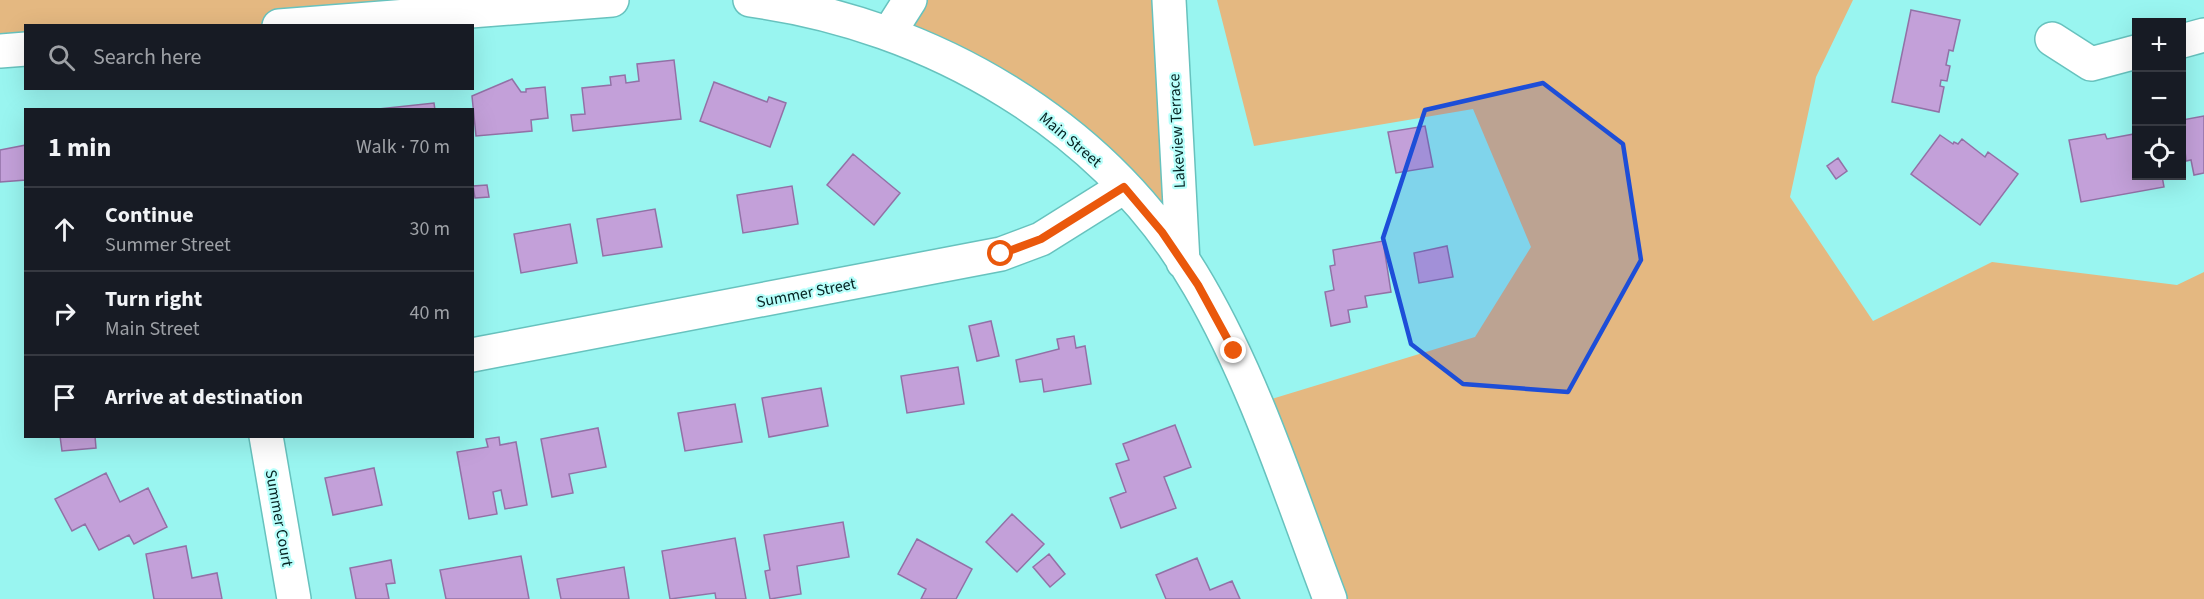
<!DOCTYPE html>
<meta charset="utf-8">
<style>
body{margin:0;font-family:"Source Sans 3",sans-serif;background:#242831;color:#f1f3f6}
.controls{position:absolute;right:18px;top:18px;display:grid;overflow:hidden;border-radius:0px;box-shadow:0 6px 24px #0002}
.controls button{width:54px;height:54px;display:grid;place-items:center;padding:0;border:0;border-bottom:2px solid #363941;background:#171b24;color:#f1f3f6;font:30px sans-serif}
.stop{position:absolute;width:18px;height:18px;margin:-14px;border:4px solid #ea580c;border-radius:50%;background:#fff}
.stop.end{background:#ea580c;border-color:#fff;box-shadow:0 2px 6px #0008}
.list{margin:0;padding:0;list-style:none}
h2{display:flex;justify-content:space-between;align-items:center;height:78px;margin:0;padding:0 24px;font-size:26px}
h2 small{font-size:20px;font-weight:400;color:#9ea1a6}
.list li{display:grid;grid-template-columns:39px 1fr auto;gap:18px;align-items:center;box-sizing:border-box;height:84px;padding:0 24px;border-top:2px solid #363941}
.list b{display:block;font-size:22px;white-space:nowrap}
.list p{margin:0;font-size:20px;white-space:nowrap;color:#9ea1a6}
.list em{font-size:20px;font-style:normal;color:#9ea1a6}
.icon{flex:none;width:33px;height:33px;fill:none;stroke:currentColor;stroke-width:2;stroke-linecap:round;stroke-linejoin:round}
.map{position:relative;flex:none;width:2204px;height:599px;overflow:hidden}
.search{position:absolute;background:#171b24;box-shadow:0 6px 24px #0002;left:24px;top:24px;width:450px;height:66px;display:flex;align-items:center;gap:15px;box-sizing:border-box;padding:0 21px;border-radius:0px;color:#9ea1a6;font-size:22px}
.panel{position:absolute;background:#171b24;box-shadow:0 6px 24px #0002;left:24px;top:108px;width:450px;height:330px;border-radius:0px}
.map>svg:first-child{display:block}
.green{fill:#e4b881}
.building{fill:#c3a0d9;stroke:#9271a6;stroke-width:1.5}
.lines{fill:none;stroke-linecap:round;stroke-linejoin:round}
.minor-casing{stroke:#67c2be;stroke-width:36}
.minor{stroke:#fff;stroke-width:33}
.route{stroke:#ea580c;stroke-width:8}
.marked{fill:#1d4ed8;fill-opacity:0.2;stroke:#1d4ed8;stroke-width:4.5;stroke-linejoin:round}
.labels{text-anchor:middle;stroke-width:4.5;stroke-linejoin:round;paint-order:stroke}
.street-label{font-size:16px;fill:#052322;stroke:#b8fffb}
</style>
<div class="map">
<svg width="2204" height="599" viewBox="0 0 2204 599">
<rect width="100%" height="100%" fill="#99f5f0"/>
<path class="green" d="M 0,0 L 617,0 L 313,25 L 26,26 L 25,50 L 0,52 Z
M 910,0 L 1169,0 L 1183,262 L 1124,187 L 889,33 Z
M 1217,0 L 1853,0 L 1816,77 L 1790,197 L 1873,321 L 1992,262 L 2177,285 L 2204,272 L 2204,599 L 1330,599 L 1255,404 L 1475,337 L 1531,247 L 1473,109 L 1254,146 Z"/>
<path class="building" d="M 1911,10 L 1960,20 L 1953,51 L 1949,50 L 1946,65 L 1950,66 L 1947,81 L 1941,80 L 1940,86 L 1944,87 L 1939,112 L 1892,102 Z
M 674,60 L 681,119 L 573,131 L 571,115 L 585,114 L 582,88 L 611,85 L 610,77 L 625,75 L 626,83 L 639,81 L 637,64 Z
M 512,79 L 521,92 L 526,92 L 526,89 L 545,87 L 548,118 L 531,120 L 532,131 L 476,136 L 472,96 Z
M 714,82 L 767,102 L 769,97 L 786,103 L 770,147 L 700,121 Z
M 434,103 L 435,110 L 369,110 Z
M 2204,116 L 2204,173 L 2194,175 L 2191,160 L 2186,161 L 2182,120 Z
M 1425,126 L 1433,167 L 1396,173 L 1388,132 Z
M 2105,134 L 2107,139 L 2134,134 L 2136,176 L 2162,176 L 2164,187 L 2081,202 L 2069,140 Z
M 1940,135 L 1953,144 L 1954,142 L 1958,144 L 1962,139 L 1985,157 L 1988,152 L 2018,174 L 1980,225 L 1911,174 Z
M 26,145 L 26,180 L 0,182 L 0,150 Z
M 853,154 L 900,193 L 874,225 L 827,185 Z
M 1838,158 L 1847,171 L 1836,179 L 1827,166 Z
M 487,185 L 489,197 L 475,198 L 473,186 Z
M 792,186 L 798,224 L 743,233 L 737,195 Z
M 655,209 L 662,247 L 603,256 L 597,219 Z
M 570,224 L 577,263 L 521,273 L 514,234 Z
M 1383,241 L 1391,292 L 1365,296 L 1367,307 L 1348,310 L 1350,322 L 1331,326 L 1325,292 L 1334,290 L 1330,266 L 1335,265 L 1333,250 Z
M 1447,246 L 1453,277 L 1419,283 L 1414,253 Z
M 991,321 L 999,356 L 977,361 L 969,326 Z
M 1074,336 L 1076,348 L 1085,346 L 1091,384 L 1044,392 L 1042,379 L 1020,382 L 1016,360 L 1059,349 L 1057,339 Z
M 958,367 L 964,404 L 907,413 L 901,376 Z
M 821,388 L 828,426 L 769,437 L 762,398 Z
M 735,404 L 742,442 L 685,451 L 678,413 Z
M 1175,425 L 1191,467 L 1164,477 L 1176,508 L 1121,528 L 1110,498 L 1126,492 L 1116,464 L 1129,460 L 1123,444 Z
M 598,428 L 606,467 L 569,474 L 573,493 L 552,497 L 541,439 Z
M 60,436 L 95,436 L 96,448 L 62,451 Z
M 499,437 L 500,445 L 516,442 L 527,505 L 505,509 L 501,490 L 493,492 L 497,514 L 469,519 L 457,452 L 488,447 L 486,439 Z
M 374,468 L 382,505 L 333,515 L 325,478 Z
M 106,473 L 120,502 L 148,488 L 167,527 L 134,544 L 129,535 L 99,550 L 85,524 L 72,531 L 55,499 Z
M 1012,514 L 1044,544 L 1017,572 L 986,542 Z
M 843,522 L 849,557 L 797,566 L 801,594 L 770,599 L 765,571 L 770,570 L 764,535 Z
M 735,538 L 746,599 L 716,599 L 715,593 L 670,599 L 662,551 Z
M 917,539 L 972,569 L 956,599 L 921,599 L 926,589 L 898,574 Z
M 186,546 L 192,578 L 217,573 L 222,599 L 154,599 L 146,554 Z
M 1049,554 L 1065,574 L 1050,587 L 1033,567 Z
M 521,556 L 529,599 L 446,599 L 440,570 Z
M 1197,558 L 1210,590 L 1232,581 L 1240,599 L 1166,599 L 1156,575 Z
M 391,560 L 395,583 L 386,584 L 389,599 L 356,599 L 350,568 Z
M 624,567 L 629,599 L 561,599 L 557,579 Z"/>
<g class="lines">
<g class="minor-casing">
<path id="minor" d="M 750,0 C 931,24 1106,125 1199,286 C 1256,384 1290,494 1330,599
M 1169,0 L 1183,262
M 279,26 L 612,0
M 889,33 L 910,0
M 2052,39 L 2091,64 L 2136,52
M 2182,41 L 2204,35
M 0,51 L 26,49
M 472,355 L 1001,254 L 1041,239 L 1124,187
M 266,436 L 294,599"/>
</g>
<use href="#minor" class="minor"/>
</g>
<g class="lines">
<path class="route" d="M 1001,254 L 1041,239 L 1124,187 L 1162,232 L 1198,285 L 1234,351"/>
</g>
<path class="marked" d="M 1543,83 L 1623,144 L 1641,260 L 1568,392 L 1463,384 L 1411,344 L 1383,238 L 1425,110 Z"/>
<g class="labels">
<g class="street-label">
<text transform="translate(1176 131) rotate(-93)" y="6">Lakeview Terrace</text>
<text transform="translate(1071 139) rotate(40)" y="6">Main Street</text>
<text transform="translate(806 292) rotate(-11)" y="6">Summer Street</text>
<text transform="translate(280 518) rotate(80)" y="6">Summer Court</text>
</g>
</g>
</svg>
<div class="controls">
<button>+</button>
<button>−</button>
<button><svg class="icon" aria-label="locate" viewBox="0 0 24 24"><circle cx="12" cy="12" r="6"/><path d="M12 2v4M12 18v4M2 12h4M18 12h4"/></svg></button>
</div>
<div class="stop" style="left:1001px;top:254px"></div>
<div class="stop end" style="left:1234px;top:351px"></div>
<div class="search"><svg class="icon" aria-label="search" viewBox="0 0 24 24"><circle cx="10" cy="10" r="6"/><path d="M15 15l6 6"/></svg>Search here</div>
<section class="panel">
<h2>1 min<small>Walk · 70 m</small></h2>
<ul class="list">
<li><svg class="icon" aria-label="ahead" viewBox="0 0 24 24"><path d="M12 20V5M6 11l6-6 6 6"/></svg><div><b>Continue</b><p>Summer Street</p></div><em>30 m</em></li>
<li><svg class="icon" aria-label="right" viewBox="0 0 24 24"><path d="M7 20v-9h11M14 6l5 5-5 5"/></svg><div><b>Turn right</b><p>Main Street</p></div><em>40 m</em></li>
<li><svg class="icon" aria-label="arrive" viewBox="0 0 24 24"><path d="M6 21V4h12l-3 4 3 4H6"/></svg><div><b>Arrive at destination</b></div></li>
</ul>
</section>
</div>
